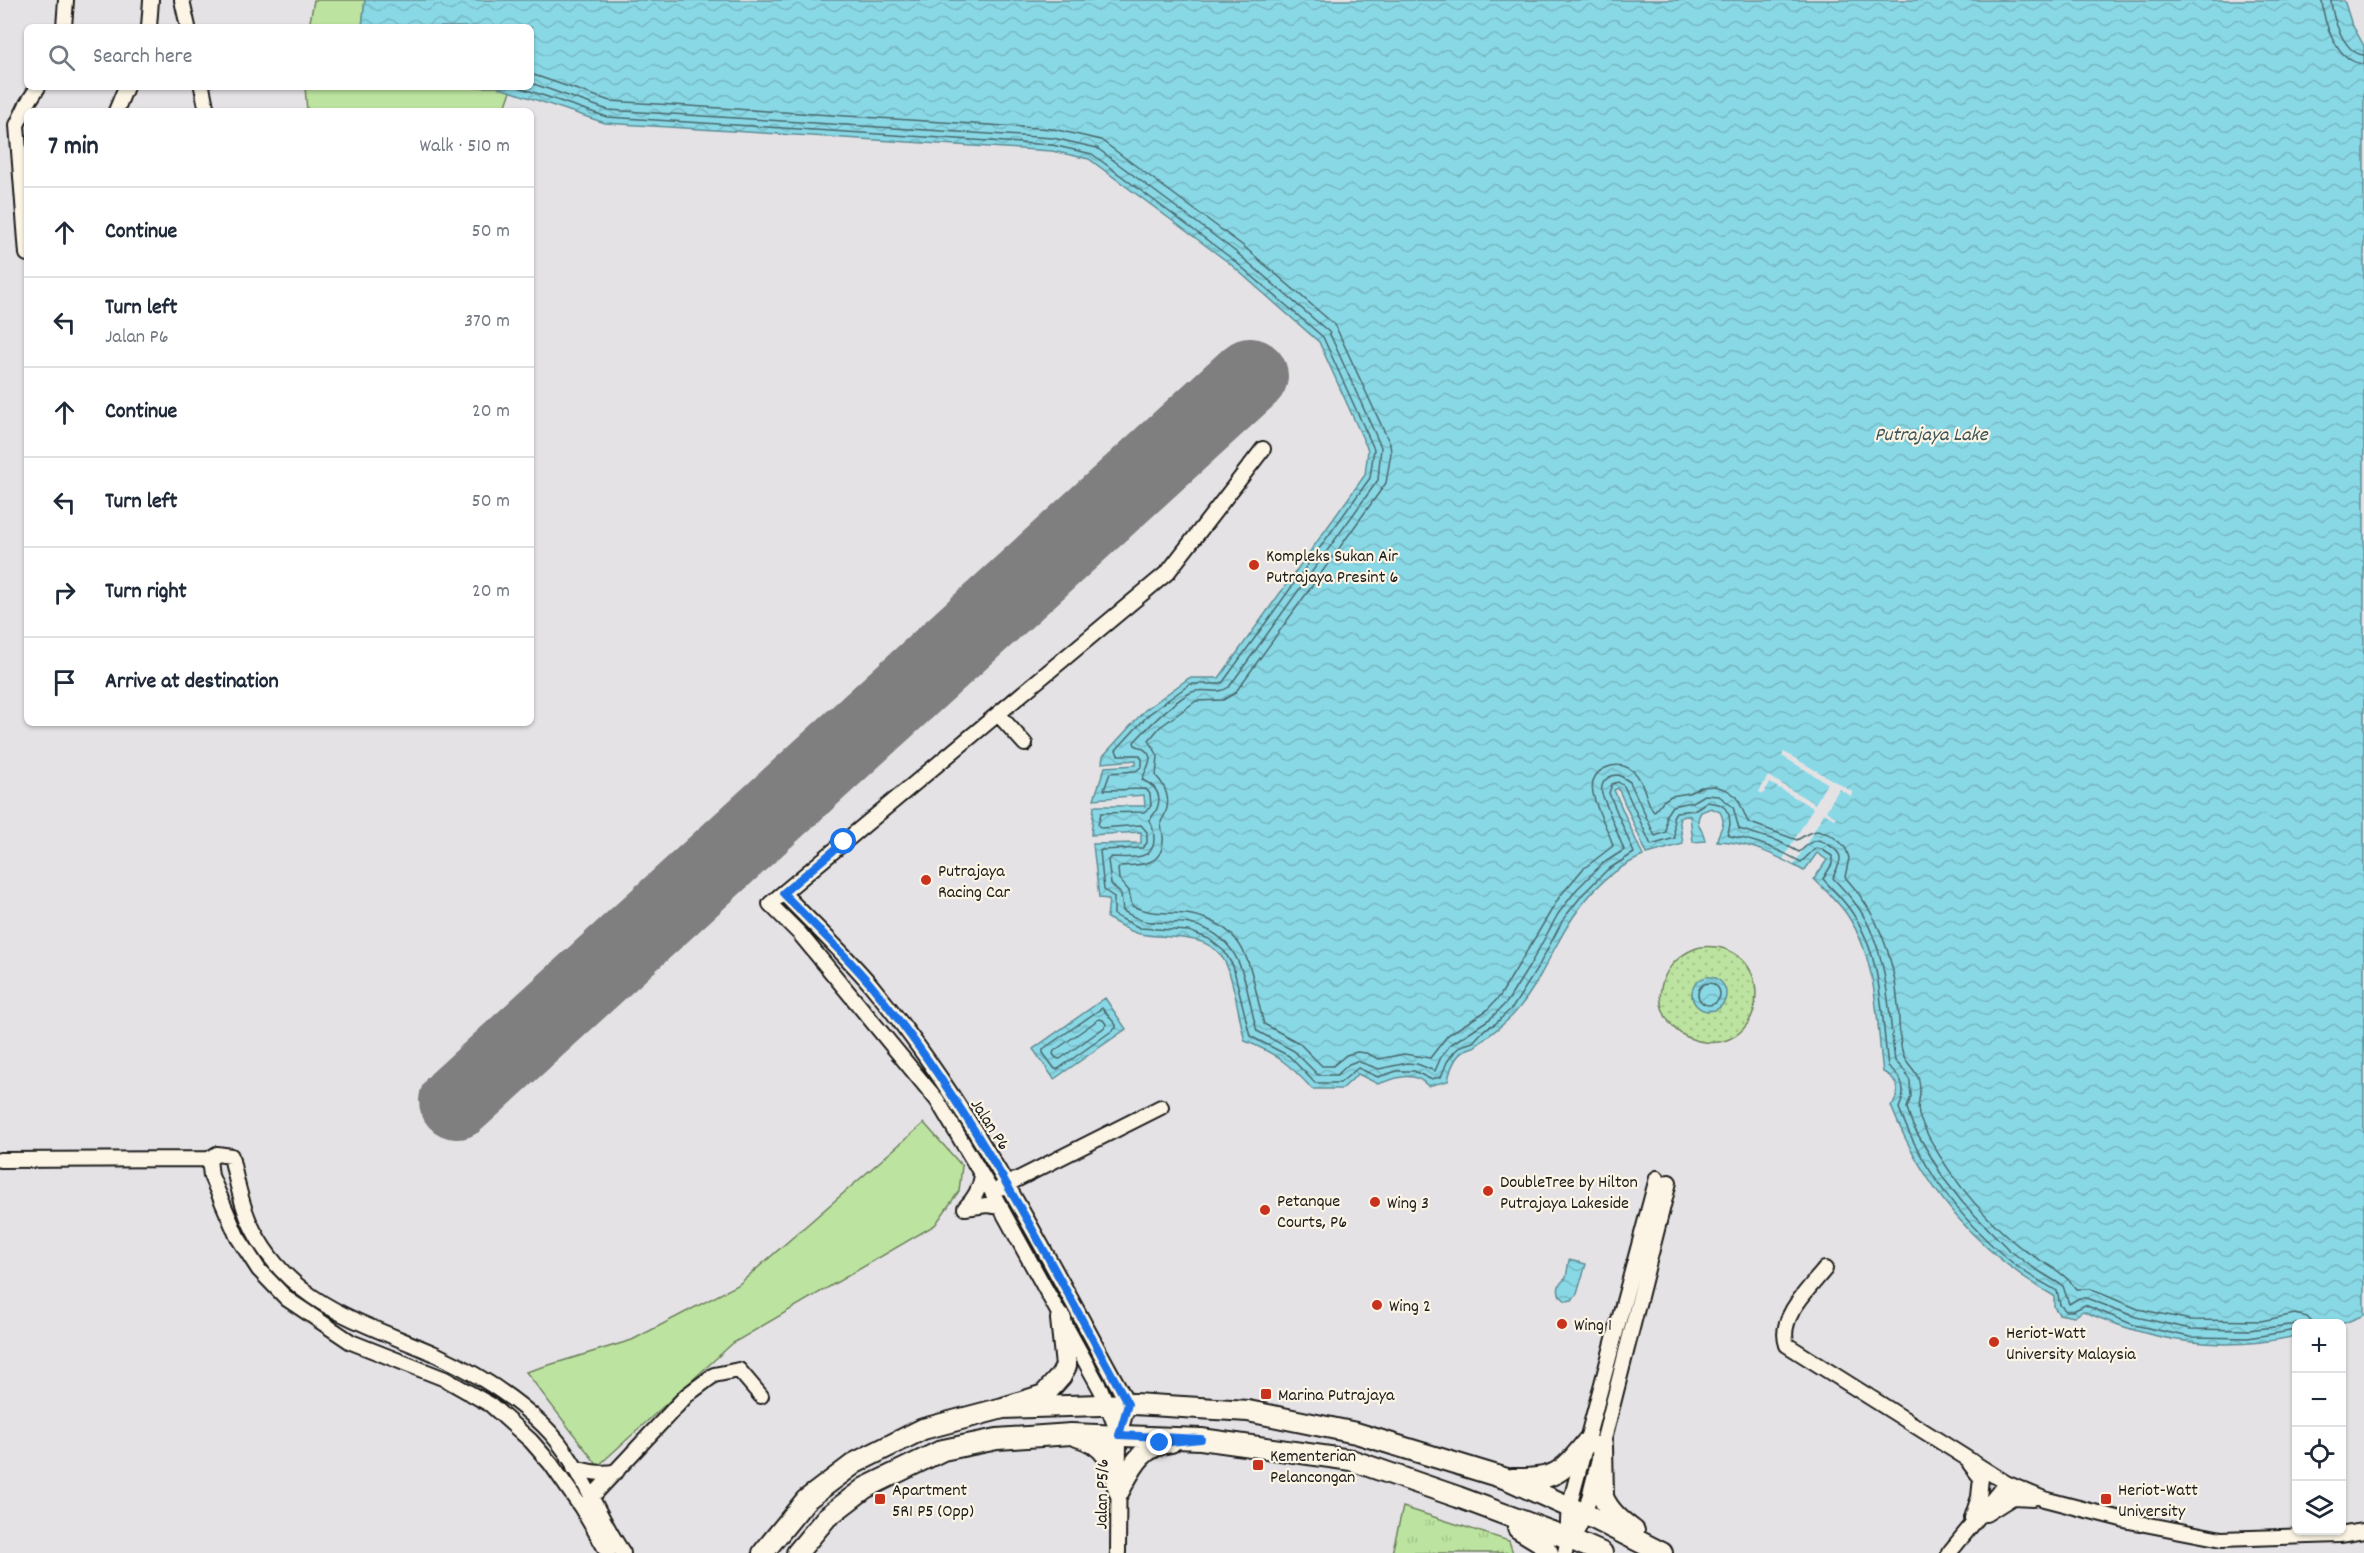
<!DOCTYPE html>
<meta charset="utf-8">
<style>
body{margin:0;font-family:Dekko,sans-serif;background:#f6f6f7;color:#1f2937}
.controls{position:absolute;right:18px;bottom:18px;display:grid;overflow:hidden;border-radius:9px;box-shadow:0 2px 4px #0004}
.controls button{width:54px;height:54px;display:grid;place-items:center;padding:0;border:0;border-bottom:2px solid #e0e1e3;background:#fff;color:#1f2937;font:30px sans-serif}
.stop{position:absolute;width:18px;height:18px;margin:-14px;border:4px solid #1a73e8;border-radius:50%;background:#fff}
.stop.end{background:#1a73e8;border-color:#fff;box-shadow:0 2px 6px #0008}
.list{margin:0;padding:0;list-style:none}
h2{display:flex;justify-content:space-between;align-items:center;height:78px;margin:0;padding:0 24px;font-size:26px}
h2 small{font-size:20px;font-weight:400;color:#747a83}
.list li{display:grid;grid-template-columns:39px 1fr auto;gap:18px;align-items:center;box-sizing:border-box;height:90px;padding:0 24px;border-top:2px solid #e0e1e3}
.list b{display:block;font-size:22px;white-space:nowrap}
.list p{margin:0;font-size:20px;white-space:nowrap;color:#747a83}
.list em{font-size:20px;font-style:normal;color:#747a83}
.icon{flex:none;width:33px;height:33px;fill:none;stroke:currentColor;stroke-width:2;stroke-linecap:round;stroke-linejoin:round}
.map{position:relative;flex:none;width:2364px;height:1553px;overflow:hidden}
.search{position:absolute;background:#fff;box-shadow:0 2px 4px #0004;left:24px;top:24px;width:510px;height:66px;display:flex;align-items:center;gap:15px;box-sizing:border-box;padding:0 21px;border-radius:9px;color:#747a83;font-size:22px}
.panel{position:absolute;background:#fff;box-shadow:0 2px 4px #0004;left:24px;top:108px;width:510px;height:618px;border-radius:9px}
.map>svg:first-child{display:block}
.grass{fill:url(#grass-tufts);stroke:#6c805e;stroke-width:1.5}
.park{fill:#bce39f;stroke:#6c805e;stroke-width:1.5}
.garden{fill:url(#garden-dots);stroke:#6c805e;stroke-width:1.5;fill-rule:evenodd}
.water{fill:url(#water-waves);stroke:#5d8d95;stroke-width:1.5}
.pier{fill:#e5e2e5}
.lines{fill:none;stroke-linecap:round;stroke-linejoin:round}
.shore{stroke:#48676c;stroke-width:1.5}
.runway{stroke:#807f80;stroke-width:76}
.street-casing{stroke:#1c1c1c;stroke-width:18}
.secondary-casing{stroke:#1c1c1c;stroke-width:24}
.street{stroke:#fcf5e5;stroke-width:14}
.secondary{stroke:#fcf5e5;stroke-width:20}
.route{stroke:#1a73e8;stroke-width:8}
.poi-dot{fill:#c8321e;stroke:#fcf5e5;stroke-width:2}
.labels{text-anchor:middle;stroke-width:4.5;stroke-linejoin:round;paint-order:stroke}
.poi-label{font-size:18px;fill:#1c1c1c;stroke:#fcf5e5;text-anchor:start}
.street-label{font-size:18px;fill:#1c1c1c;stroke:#fcf5e5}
.water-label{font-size:20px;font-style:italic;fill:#3d5458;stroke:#fcf5e5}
</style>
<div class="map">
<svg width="2364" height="1553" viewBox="0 0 2364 1553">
<defs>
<pattern id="grass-tufts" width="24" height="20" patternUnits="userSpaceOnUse" patternTransform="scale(1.5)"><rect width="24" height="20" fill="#bce39f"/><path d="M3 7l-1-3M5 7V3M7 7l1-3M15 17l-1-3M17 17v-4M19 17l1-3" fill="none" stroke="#a1c288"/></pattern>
<pattern id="garden-dots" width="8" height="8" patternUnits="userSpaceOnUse" patternTransform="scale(1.5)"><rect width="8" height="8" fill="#bce39f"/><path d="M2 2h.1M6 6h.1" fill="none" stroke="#a1c288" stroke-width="1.8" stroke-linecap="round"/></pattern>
<pattern id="water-waves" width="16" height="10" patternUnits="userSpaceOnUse" patternTransform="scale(1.5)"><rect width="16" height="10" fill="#89d8e5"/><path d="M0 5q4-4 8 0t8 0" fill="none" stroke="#76b9c4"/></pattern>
</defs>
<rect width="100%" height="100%" fill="#e5e2e5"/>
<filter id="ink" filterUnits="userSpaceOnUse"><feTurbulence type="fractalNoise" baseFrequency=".0167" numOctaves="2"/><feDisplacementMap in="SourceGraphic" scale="12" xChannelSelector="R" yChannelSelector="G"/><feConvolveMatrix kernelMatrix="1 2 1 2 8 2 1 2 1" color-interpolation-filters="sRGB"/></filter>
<g filter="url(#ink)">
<path class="grass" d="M 1403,1507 L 1509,1541 L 1513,1553 L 1392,1553 Z"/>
<path class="park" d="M 314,0 L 365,0 L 362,27 L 309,27 Z
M 305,87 L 497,87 L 511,91 L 504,111 L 307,111 Z
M 924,1123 L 962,1166 L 959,1191 L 935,1225 L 733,1343 L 598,1466 L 526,1372 L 632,1340 L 738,1285 Z"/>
<path class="garden" d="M 1700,947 C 1776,939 1772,1050 1704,1042 C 1690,1040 1677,1033 1669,1022 C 1648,992 1668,956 1700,947 ZM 1708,978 C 1725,979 1730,996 1719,1008 L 1693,1000 L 1692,994 Z"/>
<path class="water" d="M 365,0 L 2344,0 L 2351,22 L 2364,46 L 2364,1315 L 2342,1324 L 2296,1324 L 2296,1336 C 2221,1353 2153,1342 2083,1311 L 2074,1317 L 2059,1314 L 2054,1307 L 2054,1296 C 1976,1251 1924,1189 1891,1106 C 1902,1094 1898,1078 1883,1072 C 1876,1020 1878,961 1848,916 C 1839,902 1826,891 1814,879 L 1827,860 L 1817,853 L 1804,871 C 1776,855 1749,842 1717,841 C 1718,829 1728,826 1720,812 L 1711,808 L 1701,812 C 1693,825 1704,829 1705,841 L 1693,842 L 1690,816 L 1679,817 L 1683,844 L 1647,854 L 1618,788 L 1614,790 L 1643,856 C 1602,873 1576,908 1556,946 C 1543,970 1531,996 1512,1016 C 1501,1027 1489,1035 1477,1045 C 1474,1048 1469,1048 1465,1050 C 1454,1057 1450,1069 1448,1081 L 1428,1086 C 1414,1070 1396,1078 1378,1084 L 1358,1074 L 1342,1089 L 1312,1089 C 1292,1066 1274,1052 1245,1041 C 1239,1018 1236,992 1228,969 C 1215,930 1171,940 1140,934 C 1129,932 1117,923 1107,918 L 1109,899 L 1099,898 L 1093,844 L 1141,843 L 1141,832 L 1091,835 L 1094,806 L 1145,806 L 1144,795 L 1094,799 L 1105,767 L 1136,765 L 1136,760 L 1102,763 L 1103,756 L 1145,710 L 1189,678 L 1219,678 L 1365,475 L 1368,450 L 1319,342 L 1228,262 L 1089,159 L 1052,151 L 605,123 L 497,87 L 531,87 L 531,27 L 362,27 Z
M1692 994a17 17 0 1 1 34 0a17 17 0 1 1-34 0Z
M 1105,998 L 1126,1029 L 1054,1079 L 1033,1049 Z
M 1569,1260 L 1586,1264 L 1577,1294 L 1572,1300 L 1566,1301 L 1560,1296 C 1556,1288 1560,1283 1566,1278 Z"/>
<path class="pier" d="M 1784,752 L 1853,792 L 1851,796 L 1839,789 L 1826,811 L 1836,817 L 1834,819 L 1824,813 L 1794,865 L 1783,859 L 1813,808 L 1770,783 L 1763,794 L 1759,792 L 1768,776 L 1815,804 L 1827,783 L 1782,756 Z"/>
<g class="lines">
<path class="shore" d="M 2322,0 C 2323,23 2338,63 2364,64
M 2331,0 C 2332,17 2344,54 2364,55
M 531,74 L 610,101 L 1053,129 L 1101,140 L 1242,245 L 1335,325 L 1390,444 L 1391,453 L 1386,483 L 1235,693 L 1223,700 L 1196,701 L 1160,727 L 1149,740 L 1158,756 L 1156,776 C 1166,786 1171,801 1165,814 C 1164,817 1161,820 1161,823 C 1161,829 1164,835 1163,841 C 1162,866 1139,865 1121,866 L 1118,869 L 1119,879 L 1129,891 L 1132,906 C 1153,916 1170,911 1192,915 C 1253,927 1250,976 1264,1024 L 1299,1043 L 1322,1066 L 1333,1066 L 1346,1055 L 1357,1052 L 1366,1053 L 1379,1059 L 1404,1054 L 1430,1058 L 1448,1035 L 1486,1011 L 1500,996 L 1560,896 L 1583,869 L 1613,846 C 1609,824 1570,777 1611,766 C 1619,764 1627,766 1633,771 C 1645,781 1645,801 1654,812 L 1663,801 L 1671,796 L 1689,793 L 1701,787 L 1715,786 L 1727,790 L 1737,797 L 1748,822 L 1797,840 L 1809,833 L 1817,831 L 1829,834 L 1840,842 L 1846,849 L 1849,858 L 1845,877 C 1878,913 1894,956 1898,1005 C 1900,1021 1898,1039 1903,1054 C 1906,1064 1917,1070 1919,1081 C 1923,1098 1914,1105 1921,1121 C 1942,1167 1976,1210 2015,1243 C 2033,1259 2062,1268 2076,1289 L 2090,1289 L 2138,1309 L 2191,1320 L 2261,1321 L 2295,1314 L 2307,1317 L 2314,1324
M 531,83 L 608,110 L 1053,138 L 1097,148 L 1236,252 L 1329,332 L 1381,447 L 1378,480 L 1229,687 C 1217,696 1204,687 1192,692 C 1173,701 1149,726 1134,742 L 1135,745 C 1160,754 1147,765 1142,780 C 1162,788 1164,804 1149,820 C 1153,826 1154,831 1154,839 C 1154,862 1127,857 1111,857 L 1108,860 L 1111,884 L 1121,894 L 1123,911 C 1129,914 1137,919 1144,921 C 1159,924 1175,921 1190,924 C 1246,936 1244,986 1257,1031 L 1294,1051 L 1318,1075 L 1337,1075 L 1349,1064 L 1357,1061 L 1379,1069 L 1407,1063 L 1417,1064 L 1435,1071 L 1441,1057 L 1450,1045 L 1491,1018 L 1507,1002 L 1530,965 L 1558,914 L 1577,889 L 1602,864 L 1624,850 L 1602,794 C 1600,782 1607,775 1619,775 L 1630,782 L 1655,836 L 1666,832 L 1666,815 L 1672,806 L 1692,802 L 1704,795 L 1719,796 L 1733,807 L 1739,829 L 1778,841 L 1799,852 C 1804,849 1808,842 1815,841 C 1820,839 1824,842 1829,845 C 1848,857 1838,863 1833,878 C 1842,888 1852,898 1860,910 C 1889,955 1888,1009 1895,1061 L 1904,1070 L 1910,1081 L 1911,1096 L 1907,1108 L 1913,1126 L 1944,1179 L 1963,1203 L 2008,1249 L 2029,1265 L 2063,1286 L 2069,1304 L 2079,1298 L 2086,1298 L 2136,1317 L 2191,1329 L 2248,1330 L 2299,1324
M 518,87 L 607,117 L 1052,145 L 1092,154 L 1231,258 L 1323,337 L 1374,449 L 1370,478 L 1223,682 L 1218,684 L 1190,684 L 1149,714 L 1116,750 L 1118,755 L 1139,755 L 1142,759 L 1142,766 L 1136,771 L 1110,773 L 1104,790 L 1146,789 L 1150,794 L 1151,806 L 1144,812 L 1101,813 L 1098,825 L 1101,828 L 1141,825 L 1147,832 L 1147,843 L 1142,848 L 1102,850 L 1100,851 L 1104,890 L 1114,897 L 1114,915 L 1140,928 L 1189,931 L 1209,939 L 1224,951 L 1233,966 L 1250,1036 L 1289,1056 L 1315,1083 L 1340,1083 L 1358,1068 L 1378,1077 L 1397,1071 L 1414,1071 L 1430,1079 L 1441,1077 L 1447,1062 L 1455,1051 L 1461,1046 L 1473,1042 L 1485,1029 L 1495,1024 L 1513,1007 L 1537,969 L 1564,918 L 1583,894 L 1607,870 L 1634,853 L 1609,793 L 1612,784 L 1618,782 L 1624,786 L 1651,845 L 1675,838 L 1673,817 L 1676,812 L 1694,810 L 1707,802 L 1719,804 L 1725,808 L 1729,815 L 1730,824 L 1728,833 L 1730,836 C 1756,840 1778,849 1801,862 L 1816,848 L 1821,849 L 1832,856 L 1832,864 L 1823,879 C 1833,890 1845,901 1853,914 C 1883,959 1881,1015 1888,1066 C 1903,1078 1907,1090 1899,1108 C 1922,1171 1968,1230 2022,1270 C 2033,1278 2046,1284 2057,1291 L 2060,1305 L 2066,1311 L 2073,1311 L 2085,1305 L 2134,1325 L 2190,1337 L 2248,1338 L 2296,1330
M1698 994a11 11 0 1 1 22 0a11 11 0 1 1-22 0Z
M 1102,1008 L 1116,1025 L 1116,1028 L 1058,1069 L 1055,1069 L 1043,1053 L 1043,1049 Z
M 1099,1019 L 1103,1020 L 1106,1024 L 1105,1027 L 1060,1059 L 1056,1058 L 1053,1054 L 1054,1051 Z"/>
<path class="runway" d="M 457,1101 L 1250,376"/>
<g class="street-casing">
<path id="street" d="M 182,0 L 188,27
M 64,27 L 66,0
M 149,27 L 151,0
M 202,87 L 207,111
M 116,111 L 126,87
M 27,254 L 17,125 L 27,104 L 38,87
M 998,714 L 1025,744
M 783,893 C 812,923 844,953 871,985 C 976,1112 1049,1261 1128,1404 L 1119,1435 L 1118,1553
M 209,1159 L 211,1176 L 237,1236 L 259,1270 L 287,1299 L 351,1342 L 445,1379 L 491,1405 L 531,1441 L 551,1464 L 581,1507 L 608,1553
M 0,1160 L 209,1159 L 217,1154 L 231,1156 C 236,1178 240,1200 249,1221 C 286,1304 360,1321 435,1354 C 474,1372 513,1396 544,1426 C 580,1461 595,1513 623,1553
M 1000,1188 L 1161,1107
M 965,1208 C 974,1199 980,1189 982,1176
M 965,1208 L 987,1205 L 1001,1207
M 1825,1269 C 1809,1289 1777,1318 1787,1345 L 2006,1483 L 2044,1499 L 2129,1521 L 2222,1539 L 2339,1535 L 2364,1531
M 1119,1435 L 1101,1390 L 992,1192 L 937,1100 L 800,934 L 770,904 L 1168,572 L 1263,449
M 1970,1464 L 1981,1478 L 1979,1497 L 1972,1518
M 574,1468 C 589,1472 602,1475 617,1471
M 587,1502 L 687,1395 L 714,1375 L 739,1370 L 761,1396
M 1986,1514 L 2013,1497 L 2033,1498
M 1568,1538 L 1578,1529 L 1585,1514 L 1669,1182
M 1565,1553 C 1569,1537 1567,1523 1569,1507 L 1657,1178
M 1949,1553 L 2006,1483"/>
</g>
<g class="secondary-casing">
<path id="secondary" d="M 1003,1408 L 1134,1404 L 1248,1411 L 1356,1433 L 1507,1479 L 1585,1514 L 1662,1553
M 1077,1436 C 1109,1445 1112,1463 1119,1491
M 1602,1445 L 1603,1497 C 1609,1512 1622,1522 1634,1531
M 1512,1479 C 1555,1480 1561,1474 1587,1442
M 1119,1491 C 1132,1467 1141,1445 1171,1442
M 1518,1528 L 1541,1542 L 1548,1553
M 763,1553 L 806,1500 L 855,1463 L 923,1429 L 1003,1408 L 1044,1395 L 1061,1376 L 1066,1366 L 1061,1319
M 797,1553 L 827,1517 L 865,1488 L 943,1450 L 997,1439 L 1071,1434 L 1201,1439 L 1351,1460 L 1458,1497 L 1568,1538 L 1602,1553"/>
</g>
<use href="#street" class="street"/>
<use href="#secondary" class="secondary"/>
</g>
</g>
<g class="lines" filter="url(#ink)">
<path class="route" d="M 844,842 L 783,893 C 812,923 844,953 871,985 C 976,1112 1049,1261 1128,1404 L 1119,1435 L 1201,1439 L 1160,1443"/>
</g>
<g class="poi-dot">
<circle cx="1254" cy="565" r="6"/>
<circle cx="926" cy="880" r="6"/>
<circle cx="1488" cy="1191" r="6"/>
<circle cx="1375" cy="1202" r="6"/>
<circle cx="1265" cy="1210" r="6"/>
<circle cx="1377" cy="1305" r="6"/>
<circle cx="1562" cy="1324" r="6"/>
<circle cx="1994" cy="1342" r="6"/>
<rect x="1260" y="1388" width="12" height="12" rx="3"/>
<rect x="1252" y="1459" width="12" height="12" rx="3"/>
<rect x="874" y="1493" width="12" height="12" rx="3"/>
<rect x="2100" y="1493" width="12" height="12" rx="3"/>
</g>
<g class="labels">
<g class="poi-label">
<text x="1266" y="561">Kompleks Sukan Air<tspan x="1266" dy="21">Putrajaya Presint 6</tspan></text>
<text x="938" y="876">Putrajaya<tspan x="938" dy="21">Racing Car</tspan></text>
<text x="1500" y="1187">DoubleTree by Hilton<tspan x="1500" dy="21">Putrajaya Lakeside</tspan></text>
<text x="1277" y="1206">Petanque<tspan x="1277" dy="21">Courts, P6</tspan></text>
<text x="1387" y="1208">Wing 3</text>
<text x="1389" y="1311">Wing 2</text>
<text x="1574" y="1330">Wing 1</text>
<text x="2006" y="1338">Heriot-Watt<tspan x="2006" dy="21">University Malaysia</tspan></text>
<text x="1278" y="1400">Marina Putrajaya</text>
<text x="1270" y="1461">Kementerian<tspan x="1270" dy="21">Pelancongan</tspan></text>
<text x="892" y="1495">Apartment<tspan x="892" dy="21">5R1 P5 (Opp)</tspan></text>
<text x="2118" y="1495">Heriot-Watt<tspan x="2118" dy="21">University</tspan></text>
</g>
<g class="street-label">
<text transform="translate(991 1124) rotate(57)" y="6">Jalan P6</text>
<text transform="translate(1101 1494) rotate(-89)" y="6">Jalan P5/6</text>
</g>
<g class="water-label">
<text x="1931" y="440">Putrajaya Lake</text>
</g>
</g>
</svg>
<div class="controls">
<button>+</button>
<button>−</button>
<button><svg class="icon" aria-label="locate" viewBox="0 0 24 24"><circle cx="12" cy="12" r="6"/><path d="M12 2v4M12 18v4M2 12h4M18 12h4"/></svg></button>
<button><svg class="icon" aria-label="layers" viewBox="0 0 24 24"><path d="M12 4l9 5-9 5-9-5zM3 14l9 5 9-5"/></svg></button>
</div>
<div class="stop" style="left:844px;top:842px"></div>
<div class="stop end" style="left:1160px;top:1443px"></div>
<div class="search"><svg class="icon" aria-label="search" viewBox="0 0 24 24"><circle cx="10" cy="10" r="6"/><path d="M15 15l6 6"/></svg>Search here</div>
<section class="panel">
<h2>7 min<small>Walk · 510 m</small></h2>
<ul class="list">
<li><svg class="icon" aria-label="ahead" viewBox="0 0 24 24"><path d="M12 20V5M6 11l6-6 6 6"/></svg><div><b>Continue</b></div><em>50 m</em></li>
<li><svg class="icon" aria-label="left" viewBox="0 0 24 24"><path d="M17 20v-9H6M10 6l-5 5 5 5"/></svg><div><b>Turn left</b><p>Jalan P6</p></div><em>370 m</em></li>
<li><svg class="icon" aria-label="ahead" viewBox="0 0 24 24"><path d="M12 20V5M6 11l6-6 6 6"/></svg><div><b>Continue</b></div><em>20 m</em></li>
<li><svg class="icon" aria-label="left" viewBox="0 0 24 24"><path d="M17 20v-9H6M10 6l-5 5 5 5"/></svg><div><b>Turn left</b></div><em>50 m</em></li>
<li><svg class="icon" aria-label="right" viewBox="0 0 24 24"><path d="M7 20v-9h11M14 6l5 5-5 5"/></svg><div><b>Turn right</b></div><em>20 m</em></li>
<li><svg class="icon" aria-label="arrive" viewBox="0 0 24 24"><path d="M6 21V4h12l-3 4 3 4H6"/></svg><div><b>Arrive at destination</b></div></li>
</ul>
</section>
</div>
